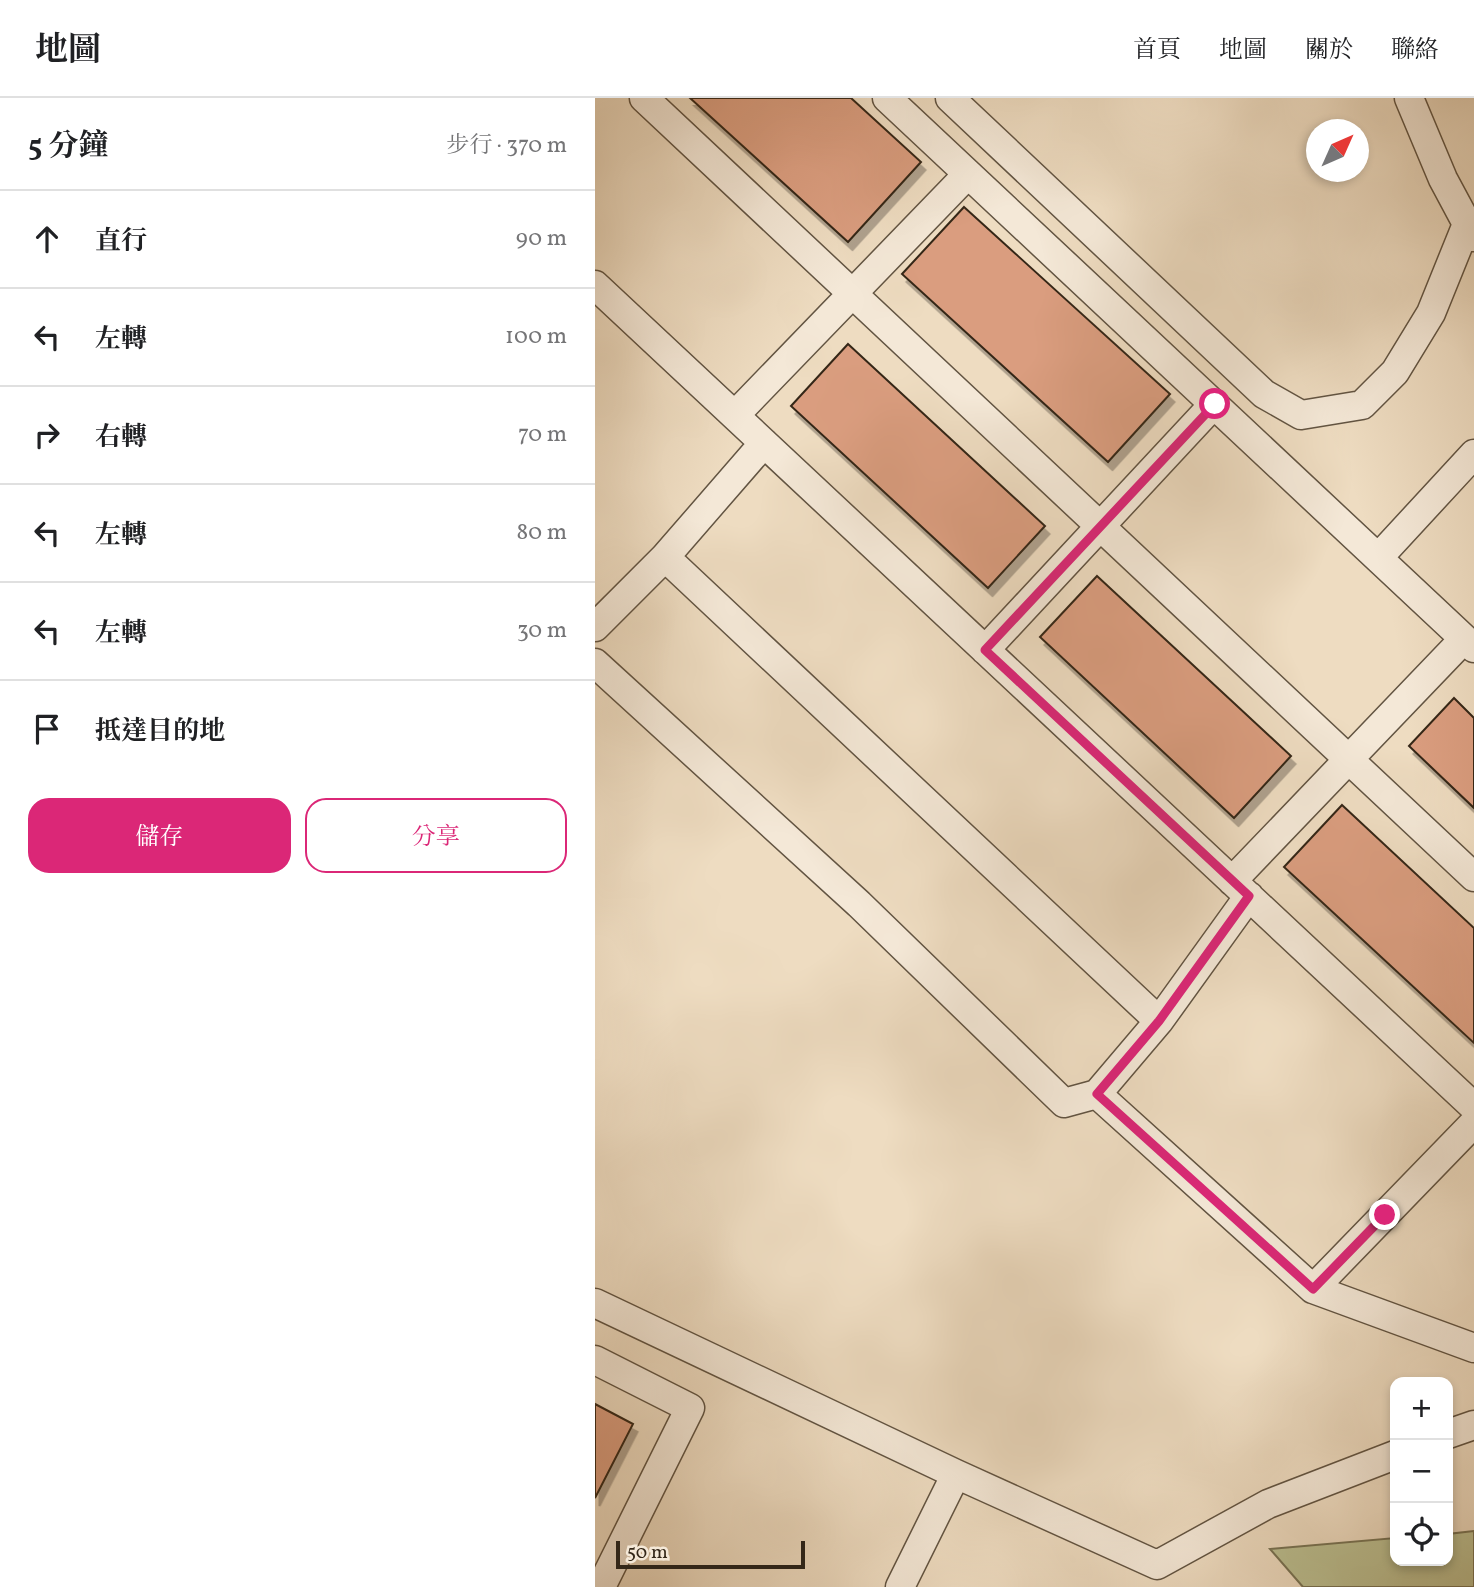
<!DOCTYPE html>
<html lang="zh-TW">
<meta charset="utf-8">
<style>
body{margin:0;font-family:Vollkorn,"Noto Serif TC",serif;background:#f6f6f6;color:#202124}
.controls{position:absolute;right:21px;bottom:21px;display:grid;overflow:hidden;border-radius:14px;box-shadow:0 4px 10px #0003}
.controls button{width:63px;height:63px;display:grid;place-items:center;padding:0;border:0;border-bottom:2px solid #e0e0e0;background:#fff;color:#202124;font:35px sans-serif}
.compass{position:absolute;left:711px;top:21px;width:63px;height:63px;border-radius:50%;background:#fff;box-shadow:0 4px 10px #0003;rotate:45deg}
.scale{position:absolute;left:21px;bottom:18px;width:189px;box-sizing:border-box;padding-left:7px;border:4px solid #342718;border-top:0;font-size:19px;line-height:24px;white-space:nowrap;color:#342718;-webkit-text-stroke:5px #f4e8d7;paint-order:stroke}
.stop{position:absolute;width:21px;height:21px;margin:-16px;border:5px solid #db2777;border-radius:50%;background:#fff}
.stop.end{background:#db2777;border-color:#fff;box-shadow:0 2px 7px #0008}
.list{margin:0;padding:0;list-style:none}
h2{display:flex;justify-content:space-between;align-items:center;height:91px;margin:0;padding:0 28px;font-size:30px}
h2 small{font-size:23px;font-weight:400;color:#757577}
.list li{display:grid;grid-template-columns:46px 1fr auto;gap:21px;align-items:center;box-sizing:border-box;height:98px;padding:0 28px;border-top:2px solid #e0e0e0}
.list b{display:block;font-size:26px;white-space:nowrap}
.list em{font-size:23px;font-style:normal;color:#757577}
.actions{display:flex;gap:14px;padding:21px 28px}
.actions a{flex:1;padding:16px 0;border:2px solid #db2777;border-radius:21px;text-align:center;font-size:24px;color:#db2777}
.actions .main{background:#db2777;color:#fff}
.icon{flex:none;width:38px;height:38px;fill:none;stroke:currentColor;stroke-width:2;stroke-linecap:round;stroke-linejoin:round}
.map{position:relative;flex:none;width:879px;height:1489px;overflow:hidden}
header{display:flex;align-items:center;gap:42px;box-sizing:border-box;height:98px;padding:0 35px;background:#fff;border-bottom:2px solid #e0e0e0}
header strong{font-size:33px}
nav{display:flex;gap:38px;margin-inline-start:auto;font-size:24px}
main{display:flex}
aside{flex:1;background:#fff}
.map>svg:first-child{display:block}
.green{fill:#bbbf91;stroke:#787354;stroke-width:2}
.building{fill:#da9d7f;stroke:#342718;stroke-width:2;filter:url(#shadow)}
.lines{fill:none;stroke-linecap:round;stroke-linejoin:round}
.minor-casing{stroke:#625442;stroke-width:31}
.minor{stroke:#f4e8d7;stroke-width:28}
.route{stroke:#db2777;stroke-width:9}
</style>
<header>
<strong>地圖</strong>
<nav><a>首頁</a><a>地圖</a><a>關於</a><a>聯絡</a></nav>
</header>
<main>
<aside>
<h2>5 分鐘<small>步行 · 370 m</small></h2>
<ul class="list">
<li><svg class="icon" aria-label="ahead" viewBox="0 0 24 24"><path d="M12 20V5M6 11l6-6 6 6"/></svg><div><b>直行</b></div><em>90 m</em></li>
<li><svg class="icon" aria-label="left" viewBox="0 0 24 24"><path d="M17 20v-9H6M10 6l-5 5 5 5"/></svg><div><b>左轉</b></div><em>100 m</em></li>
<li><svg class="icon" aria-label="right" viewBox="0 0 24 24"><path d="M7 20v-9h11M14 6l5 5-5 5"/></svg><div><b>右轉</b></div><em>70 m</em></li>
<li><svg class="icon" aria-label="left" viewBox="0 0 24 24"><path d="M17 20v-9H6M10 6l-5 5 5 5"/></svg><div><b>左轉</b></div><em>80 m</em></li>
<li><svg class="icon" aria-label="left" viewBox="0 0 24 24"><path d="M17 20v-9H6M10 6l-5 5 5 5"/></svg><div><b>左轉</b></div><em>30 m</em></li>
<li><svg class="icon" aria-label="arrive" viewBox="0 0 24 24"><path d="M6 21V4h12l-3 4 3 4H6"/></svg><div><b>抵達目的地</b></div></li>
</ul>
<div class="actions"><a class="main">儲存</a><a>分享</a></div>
</aside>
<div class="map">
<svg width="879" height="1489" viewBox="0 0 879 1489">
<defs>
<filter id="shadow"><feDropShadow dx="4.5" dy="8" stdDeviation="0" flood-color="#0004"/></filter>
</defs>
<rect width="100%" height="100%" fill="#eedcc1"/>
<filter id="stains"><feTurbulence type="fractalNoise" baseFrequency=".00286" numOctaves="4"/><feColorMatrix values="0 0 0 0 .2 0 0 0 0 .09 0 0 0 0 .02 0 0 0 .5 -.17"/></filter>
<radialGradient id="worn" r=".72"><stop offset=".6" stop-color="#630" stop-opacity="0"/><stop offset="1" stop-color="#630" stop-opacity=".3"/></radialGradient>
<path class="green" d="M 879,1433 L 879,1489 L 708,1489 L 675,1451 L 800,1440 L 800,1463 L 853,1463 L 853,1436 Z"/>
<path class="building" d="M 95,0 L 256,0 L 326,64 L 253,144 Z
M 369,109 L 575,296 L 513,364 L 307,176 Z
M 253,246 L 450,428 L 393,490 L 196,308 Z
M 502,478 L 696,658 L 639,720 L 445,539 Z
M 859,600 L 879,620 L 879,710 L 814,648 Z
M 747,707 L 879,830 L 879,945 L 689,769 Z
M 0,1306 L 38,1326 L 0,1400 Z"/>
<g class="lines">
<g class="minor-casing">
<path id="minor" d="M 49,0 L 879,779
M 292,0 L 879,550
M 355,0 L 669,296 L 706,317 L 767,307 L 800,274 L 836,215 L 872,126
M 814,0 L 848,81 L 879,139
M 0,187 L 879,1009
M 140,317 L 373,76
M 70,459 L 564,923
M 783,460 L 879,356
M 0,529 L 70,459 L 169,345
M 390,552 L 619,306
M 0,565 L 264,806 L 469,1005 L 502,996 L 564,923 L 654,798
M 637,783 L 869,541
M 502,996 L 718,1191 L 879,1250
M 718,1191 L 879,1025
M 0,1205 L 361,1376 L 562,1467 L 673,1406 L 800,1357
M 0,1262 L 95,1310 L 6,1489
M 853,1336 L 879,1327
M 305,1489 L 361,1376"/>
</g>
<use href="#minor" class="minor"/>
</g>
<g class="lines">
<path class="route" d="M 620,306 L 390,552 L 654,798 L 564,923 L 502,996 L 718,1191 L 790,1117"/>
</g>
<rect width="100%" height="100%" filter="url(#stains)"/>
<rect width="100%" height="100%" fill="url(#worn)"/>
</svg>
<div class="controls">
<button>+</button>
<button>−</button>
<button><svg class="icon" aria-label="locate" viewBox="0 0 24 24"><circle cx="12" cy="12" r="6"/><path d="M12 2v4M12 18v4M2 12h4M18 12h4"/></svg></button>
</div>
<svg class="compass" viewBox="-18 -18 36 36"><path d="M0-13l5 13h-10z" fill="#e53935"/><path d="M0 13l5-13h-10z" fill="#757577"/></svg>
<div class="scale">50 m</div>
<div class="stop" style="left:620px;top:306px"></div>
<div class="stop end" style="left:790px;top:1117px"></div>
</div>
</main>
